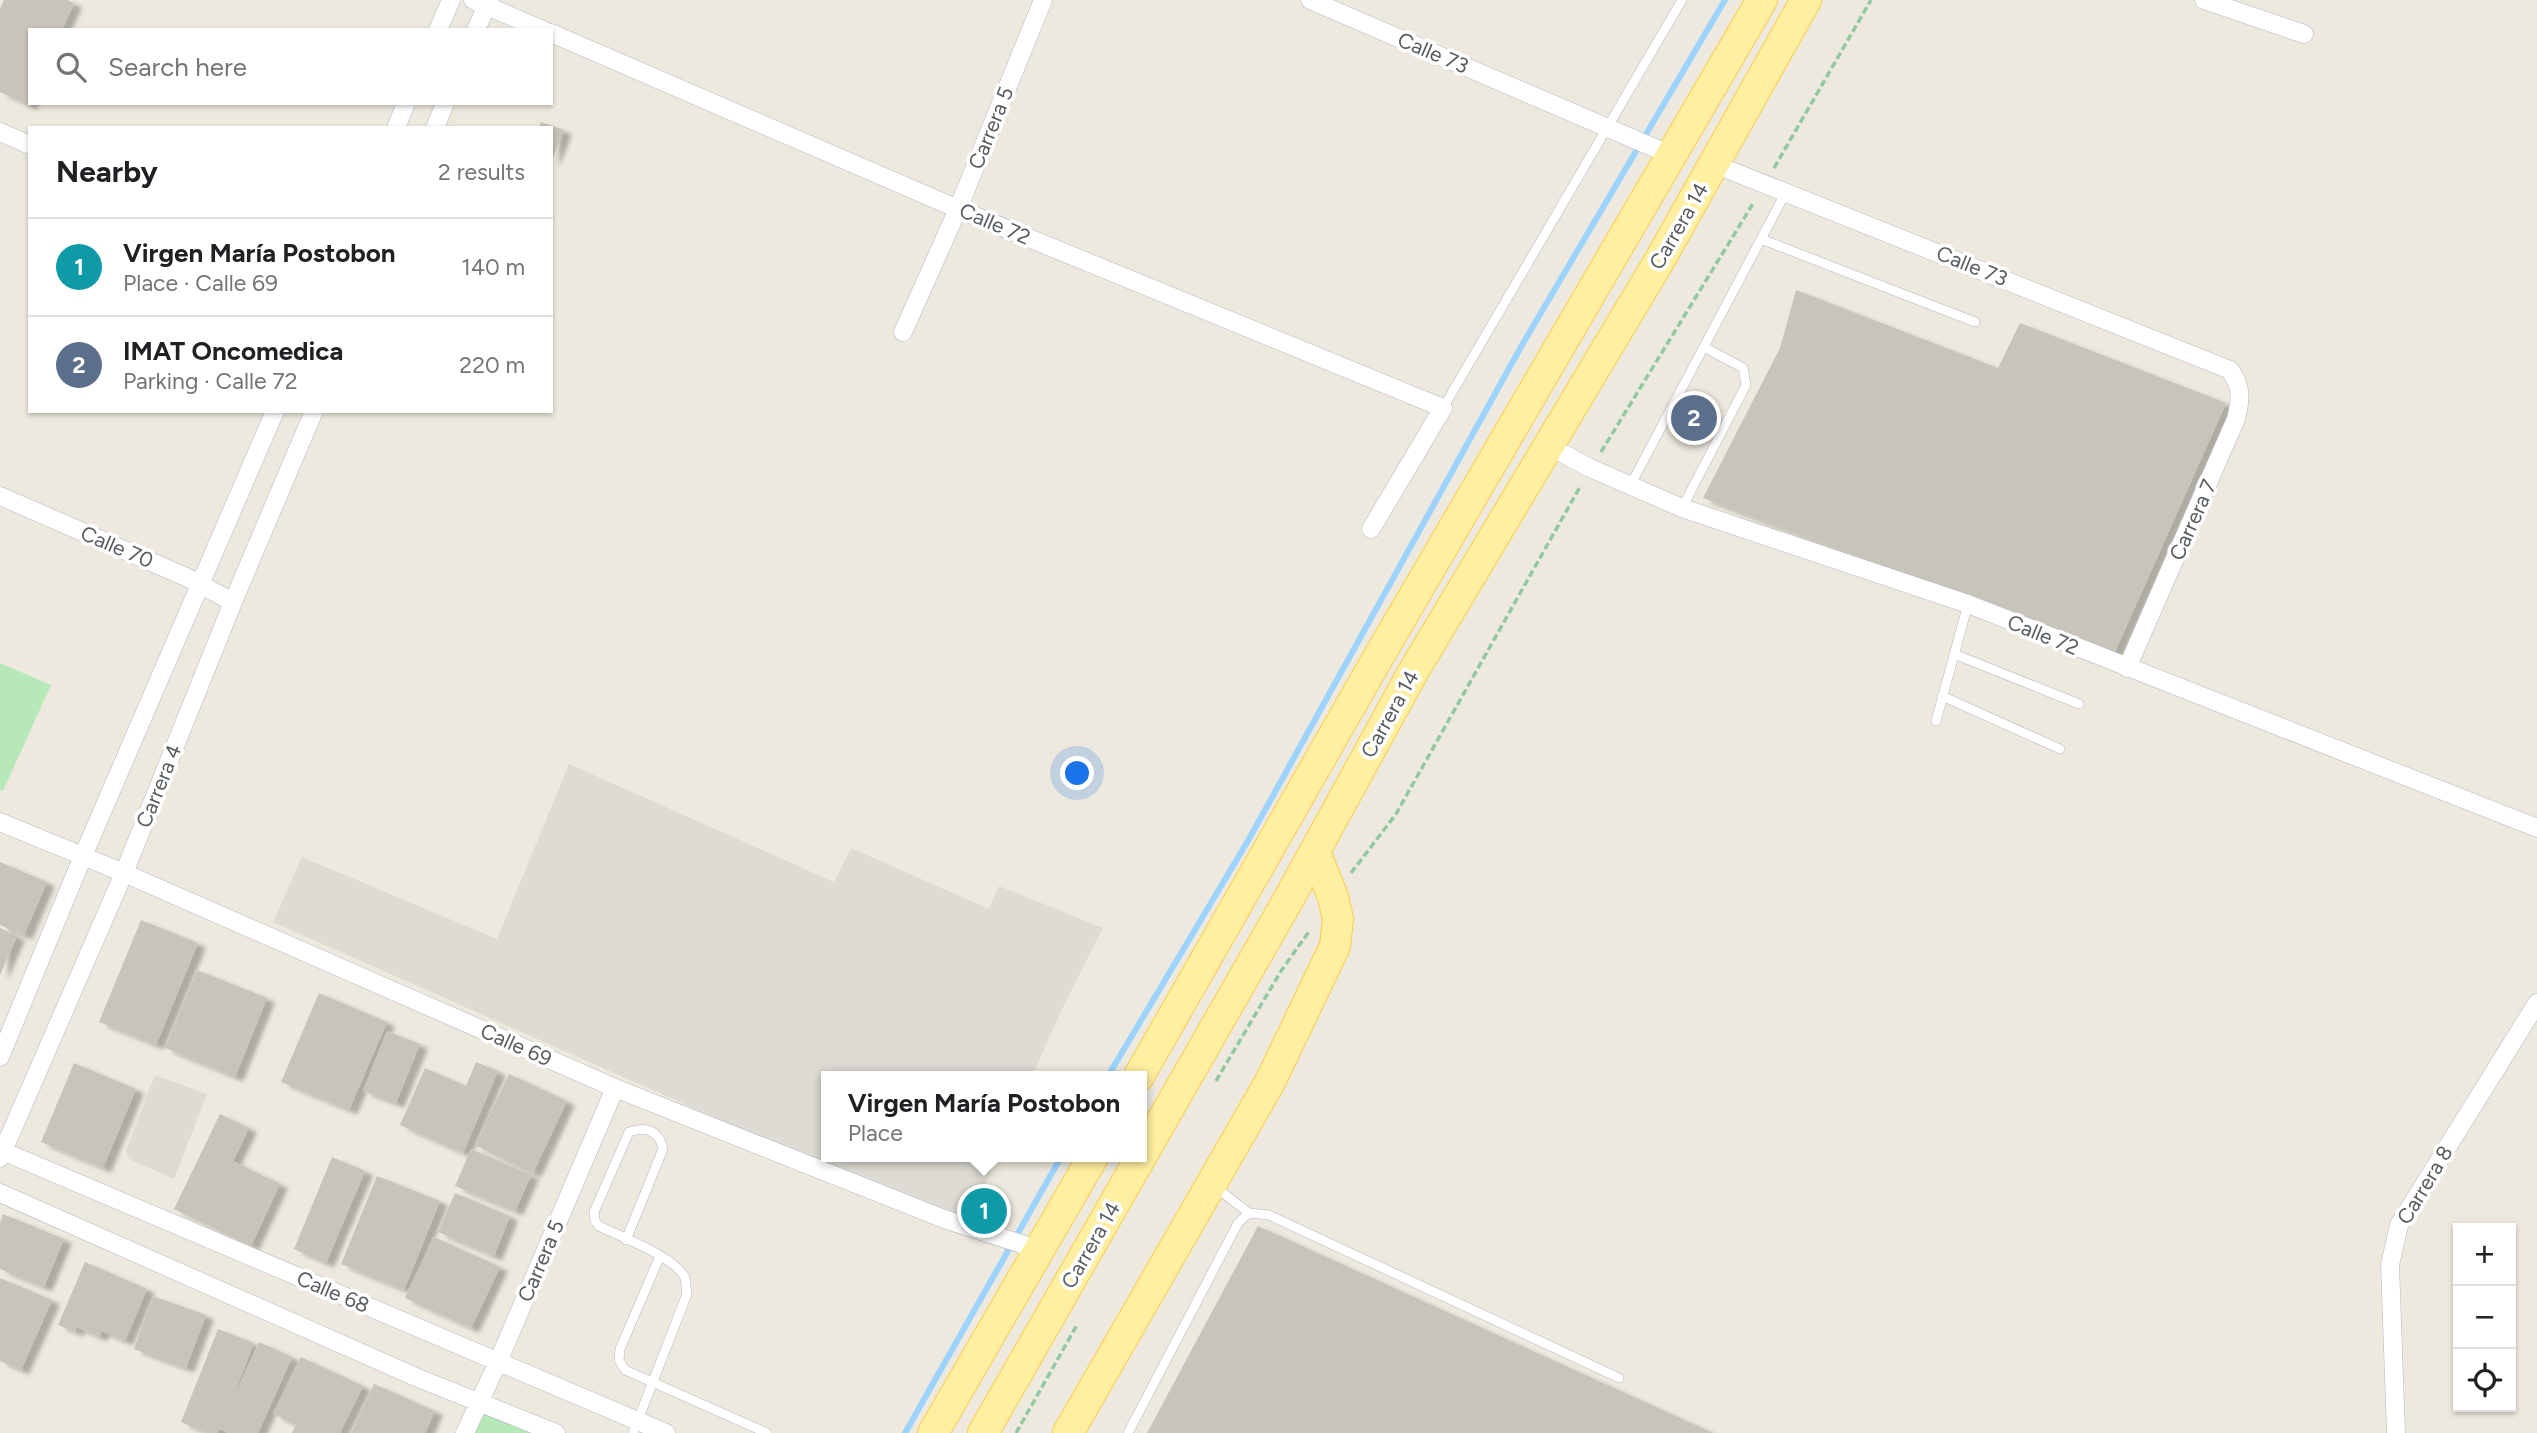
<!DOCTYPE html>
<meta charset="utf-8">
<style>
body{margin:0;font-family:Figtree,sans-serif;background:#f2f2f2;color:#202124}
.controls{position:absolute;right:21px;bottom:21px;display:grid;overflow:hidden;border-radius:0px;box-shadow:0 2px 5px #0004}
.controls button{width:63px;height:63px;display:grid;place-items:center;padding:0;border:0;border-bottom:2px solid #e0e0e0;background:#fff;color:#202124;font:35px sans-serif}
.you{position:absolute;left:1078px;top:774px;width:24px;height:24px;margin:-18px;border:5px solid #fff;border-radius:50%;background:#1a73e8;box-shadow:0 0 0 10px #1a73e833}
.badge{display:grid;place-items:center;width:46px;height:46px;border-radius:50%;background:#f92a17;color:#fff;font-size:23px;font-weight:700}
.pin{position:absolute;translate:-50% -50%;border:4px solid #fff;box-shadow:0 2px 7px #0006}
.popup{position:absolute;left:821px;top:1071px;width:326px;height:91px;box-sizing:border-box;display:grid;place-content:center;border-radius:0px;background:#fff;filter:drop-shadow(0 2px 5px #0005);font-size:23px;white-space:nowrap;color:#757577}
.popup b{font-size:26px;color:#202124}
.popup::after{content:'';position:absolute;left:50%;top:100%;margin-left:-14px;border:14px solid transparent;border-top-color:#fff}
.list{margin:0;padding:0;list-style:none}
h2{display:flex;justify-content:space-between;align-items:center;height:91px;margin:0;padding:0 28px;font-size:30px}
h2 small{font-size:23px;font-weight:400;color:#757577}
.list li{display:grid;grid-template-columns:46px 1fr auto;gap:21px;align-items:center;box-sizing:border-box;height:98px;padding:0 28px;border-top:2px solid #e0e0e0}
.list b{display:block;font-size:26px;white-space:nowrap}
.list p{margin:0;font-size:23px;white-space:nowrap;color:#757577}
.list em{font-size:23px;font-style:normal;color:#757577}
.icon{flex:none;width:38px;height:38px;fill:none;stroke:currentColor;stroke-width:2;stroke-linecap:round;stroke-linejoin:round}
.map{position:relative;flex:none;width:2537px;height:1433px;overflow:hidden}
.search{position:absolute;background:#fff;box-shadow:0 2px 5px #0004;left:28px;top:28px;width:525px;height:77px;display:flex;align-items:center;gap:18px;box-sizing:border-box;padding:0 24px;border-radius:0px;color:#757577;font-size:26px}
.panel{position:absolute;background:#fff;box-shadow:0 2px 5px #0004;left:28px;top:126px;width:525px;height:287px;border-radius:0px}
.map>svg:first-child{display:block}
.industrial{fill:#dddbd3}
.green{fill:#b7e8b7}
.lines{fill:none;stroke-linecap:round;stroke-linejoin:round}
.stream{stroke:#9cd3ff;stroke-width:6}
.building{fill:#c8c4bb;filter:url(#shadow)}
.service-casing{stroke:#b4b7bd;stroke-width:10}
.minor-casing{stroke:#b4b7bd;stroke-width:19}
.primary-casing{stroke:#ffcb45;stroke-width:32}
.path{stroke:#90c9a0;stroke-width:3.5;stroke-dasharray:7 3.5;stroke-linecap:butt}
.service{stroke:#fff;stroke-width:9}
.minor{stroke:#fff;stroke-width:18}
.primary{stroke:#fff0a1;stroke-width:30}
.labels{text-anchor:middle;stroke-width:7;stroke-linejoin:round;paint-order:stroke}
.street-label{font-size:21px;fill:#575c61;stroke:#fff}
</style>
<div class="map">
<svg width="2537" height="1433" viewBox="0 0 2537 1433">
<defs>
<filter id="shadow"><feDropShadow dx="8" dy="4.5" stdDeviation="2" flood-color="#0004"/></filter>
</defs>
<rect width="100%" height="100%" fill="#ede9de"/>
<path class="industrial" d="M 569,764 L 834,882 L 851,848 L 989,909 L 999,886 L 1103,928 L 1063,1007 L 1032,1076 L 827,1076 L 827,1157 L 997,1157 L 978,1200 L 944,1219 L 273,922 L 302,857 L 497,939 Z
M 155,1075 L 207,1094 L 174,1179 L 129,1159 L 126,1151 Z"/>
<path class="green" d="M 0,663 L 51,685 L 3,791 L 0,790 Z
M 479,1403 L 556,1433 L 465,1433 Z"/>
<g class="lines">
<path class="stream" d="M 1108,1076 L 1249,839 L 1522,345 L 1725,0
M 905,1433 L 1061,1157"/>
</g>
<path class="building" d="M 4,0 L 67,0 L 74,3 L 62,30 L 30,30 L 30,105 L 0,92 L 0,9 Z
M 541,122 L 564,130 L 551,163 L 551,128 L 539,128 Z
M 1796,290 L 1998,368 L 2020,323 L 2226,403 L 2114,654 L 1703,498 L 1780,348 Z
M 0,862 L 47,882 L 24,935 L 0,925 Z
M 141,920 L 198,943 L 156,1045 L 99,1022 Z
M 0,928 L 17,936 L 0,975 Z
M 197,970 L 267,998 L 235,1077 L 165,1048 Z
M 319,993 L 387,1022 L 349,1110 L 281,1082 Z
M 387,1031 L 420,1044 L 396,1103 L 363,1091 Z
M 476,1062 L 498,1071 L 463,1153 L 400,1125 L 425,1068 L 466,1086 Z
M 74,1063 L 136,1089 L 103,1168 L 41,1142 Z
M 509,1074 L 567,1101 L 533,1173 L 475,1145 Z
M 220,1114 L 249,1128 L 233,1161 L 280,1184 L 251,1246 L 174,1209 Z
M 471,1149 L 531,1175 L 515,1211 L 455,1186 Z
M 332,1157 L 365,1171 L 326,1263 L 294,1249 Z
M 377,1176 L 440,1201 L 404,1290 L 341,1264 Z
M 455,1193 L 510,1216 L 494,1256 L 438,1232 Z
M 3,1214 L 64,1239 L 44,1287 L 0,1269 L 0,1223 Z
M 1258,1226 L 1713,1433 L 1147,1433 Z
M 434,1237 L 500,1267 L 471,1328 L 405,1298 Z
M 85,1262 L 147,1289 L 125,1341 L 102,1331 L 99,1337 L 77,1327 L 75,1332 L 58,1325 Z
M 0,1278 L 52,1300 L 21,1370 L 0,1361 Z
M 153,1296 L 206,1315 L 186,1368 L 134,1349 Z
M 218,1329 L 254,1343 L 227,1412 L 259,1342 L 292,1357 L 258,1433 L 229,1433 L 220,1429 L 217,1433 L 208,1433 L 181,1422 Z
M 301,1357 L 363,1386 L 340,1433 L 292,1433 L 296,1425 L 273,1414 Z
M 374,1384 L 435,1411 L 425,1433 L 351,1433 Z"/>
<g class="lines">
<g class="service-casing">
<path id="service" d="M 1761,239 L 1975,322
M 1443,408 L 1682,0
M 1630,486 L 1786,192
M 1682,508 L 1746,385 L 1743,368 L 1704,347
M 1954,654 L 2079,704
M 1942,696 L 2060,749
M 1936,721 L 1968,604
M 1214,1186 L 1249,1213
M 626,1240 L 663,1149 C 659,1130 646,1126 629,1132 L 594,1212 L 595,1221 L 599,1226 C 619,1236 676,1257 685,1278 C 686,1282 686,1289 687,1294 L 633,1433
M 660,1256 L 620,1349 L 619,1360 L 625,1370 L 767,1433
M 1128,1433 L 1238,1223 L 1249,1213 L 1269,1215 L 1619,1378"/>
</g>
<g class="minor-casing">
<path id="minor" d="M 473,0 L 543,30
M 1310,0 L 1671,155
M 2204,0 L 2304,34
M 438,30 L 451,0
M 476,30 L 489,0
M 551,33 L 958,209 L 1443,408 L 1371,529
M 396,128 L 406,103
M 435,128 L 445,103
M 0,132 L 30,145
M 1714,164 L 2230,370 C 2242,387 2241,399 2236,419 L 2127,668
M 903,332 L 958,209 L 1043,0
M 1549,446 L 1590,468 L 1682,508 L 1968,604 L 2537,828
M 0,496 L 186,577 L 233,602
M 0,822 L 124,873 L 615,1088 L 944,1219 L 1040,1250
M 0,1057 L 83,856 L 275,411
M 0,1150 L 666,1433
M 0,1158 L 124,873 L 233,602 L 314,411
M 0,1193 L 418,1378 L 556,1433
M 465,1433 L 498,1362 L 615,1088
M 2396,1433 L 2390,1265 L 2399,1225 L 2537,1003"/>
</g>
<g class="primary-casing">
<path id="primary" d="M 1139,1076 L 1379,656 L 1762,0
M 933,1433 L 1093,1157
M 983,1433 L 1287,902 L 1413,672 L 1658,263 L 1806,0
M 1068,1433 L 1270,1082 L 1335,946 L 1338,919 L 1333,897 L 1315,852"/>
</g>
<path class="path" d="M 1774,168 L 1871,0
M 1601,452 L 1754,202
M 1351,873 L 1396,814 L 1581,485
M 1216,1081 L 1281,971 L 1310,930
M 1016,1433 L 1077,1325"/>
<use href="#service" class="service"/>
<use href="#minor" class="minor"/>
<use href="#primary" class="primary"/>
</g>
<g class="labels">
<g class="street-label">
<text transform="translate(1433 53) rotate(23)" y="7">Calle 73</text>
<text transform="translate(991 128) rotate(-68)" y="7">Carrera 5</text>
<text transform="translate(995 224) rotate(23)" y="7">Calle 72</text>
<text transform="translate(1679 226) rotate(-60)" y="7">Carrera 14</text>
<text transform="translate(1972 266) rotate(22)" y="7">Calle 73</text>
<text transform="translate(2193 520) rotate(-66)" y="7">Carrera 7</text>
<text transform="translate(117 547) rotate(23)" y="7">Calle 70</text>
<text transform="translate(2043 635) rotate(22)" y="7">Calle 72</text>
<text transform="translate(1390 714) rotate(-61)" y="7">Carrera 14</text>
<text transform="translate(159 786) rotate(-68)" y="7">Carrera 4</text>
<text transform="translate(516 1045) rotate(24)" y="7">Calle 69</text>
<text transform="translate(2425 1185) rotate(-59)" y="7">Carrera 8</text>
<text transform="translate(1091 1245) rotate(-60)" y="7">Carrera 14</text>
<text transform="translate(541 1261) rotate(-67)" y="7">Carrera 5</text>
<text transform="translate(333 1292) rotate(23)" y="7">Calle 68</text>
</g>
</g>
</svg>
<div class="controls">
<button>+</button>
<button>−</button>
<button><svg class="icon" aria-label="locate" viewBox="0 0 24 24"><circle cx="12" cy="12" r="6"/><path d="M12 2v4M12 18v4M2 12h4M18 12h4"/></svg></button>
</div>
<div class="you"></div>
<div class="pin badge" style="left:984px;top:1211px;background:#0f9aa8">1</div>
<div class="popup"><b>Virgen María Postobon</b>Place</div>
<div class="pin badge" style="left:1694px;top:418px;background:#5c6f8a">2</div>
<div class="search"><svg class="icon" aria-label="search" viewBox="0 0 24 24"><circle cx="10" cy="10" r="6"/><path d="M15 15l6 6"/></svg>Search here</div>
<section class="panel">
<h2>Nearby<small>2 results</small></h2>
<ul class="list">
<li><span class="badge" style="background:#0f9aa8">1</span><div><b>Virgen María Postobon</b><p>Place · Calle 69</p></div><em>140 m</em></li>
<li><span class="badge" style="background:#5c6f8a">2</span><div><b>IMAT Oncomedica</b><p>Parking · Calle 72</p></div><em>220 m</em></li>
</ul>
</section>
</div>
